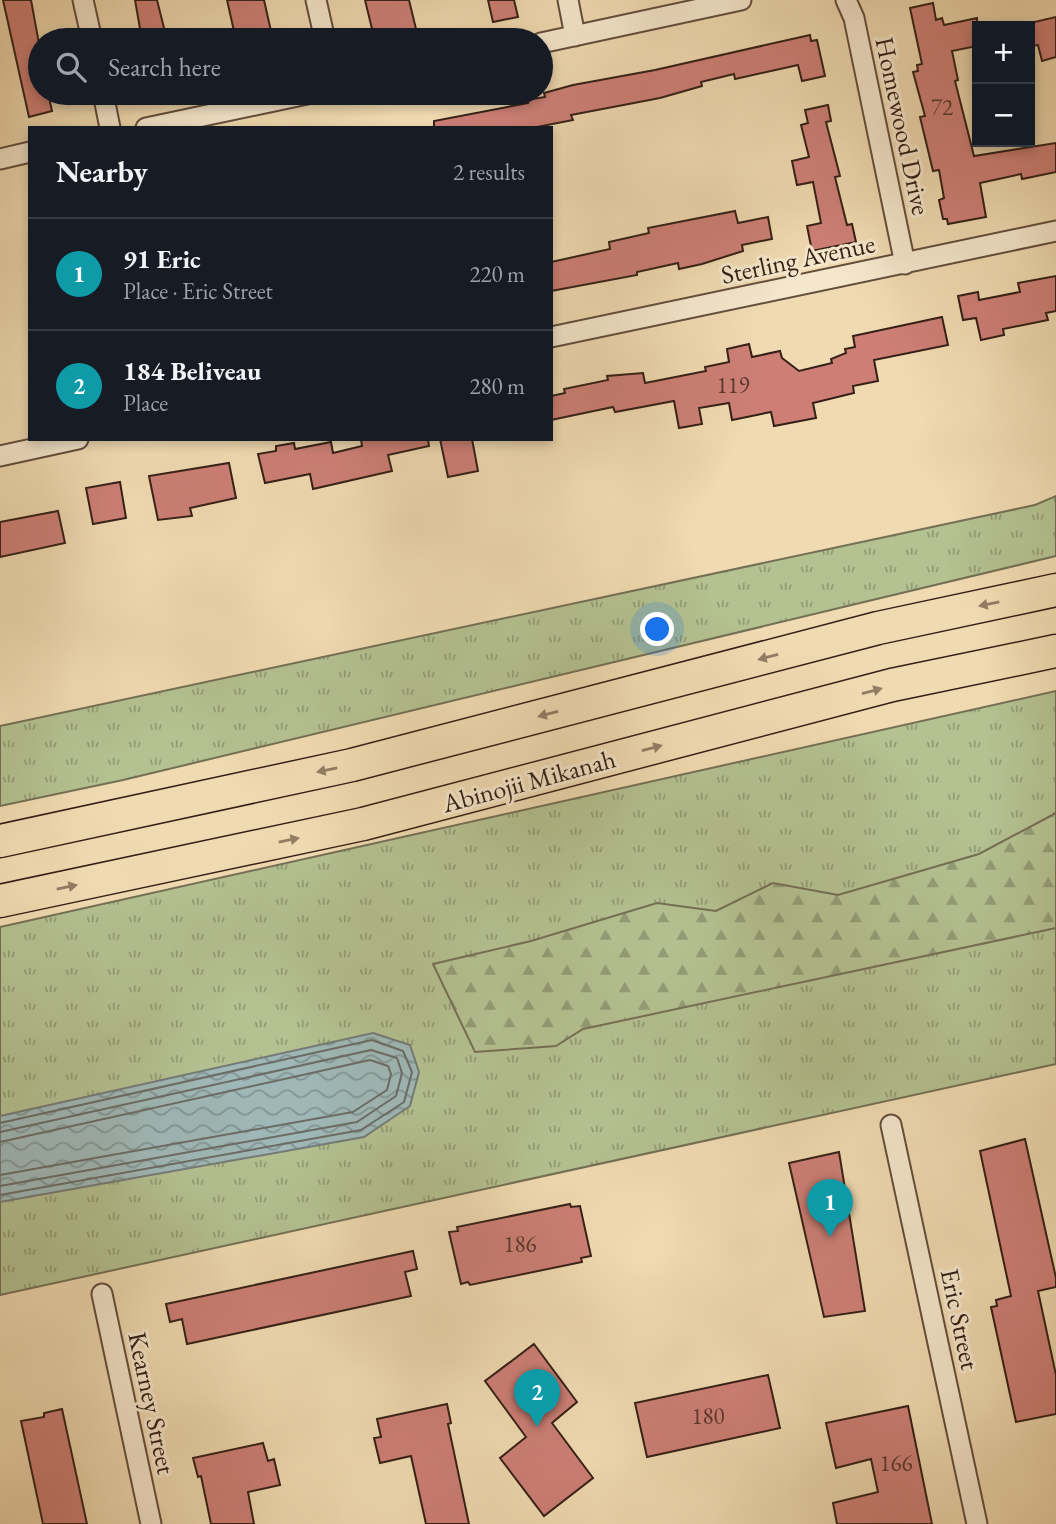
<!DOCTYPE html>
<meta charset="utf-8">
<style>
body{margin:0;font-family:"EB Garamond",serif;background:#20242c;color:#f1f3f6}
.controls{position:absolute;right:21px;top:21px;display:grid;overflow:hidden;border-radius:0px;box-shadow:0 4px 10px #0003}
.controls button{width:63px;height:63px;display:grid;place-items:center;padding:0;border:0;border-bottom:2px solid #363941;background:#171b24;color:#f1f3f6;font:35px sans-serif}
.you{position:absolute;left:658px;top:630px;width:24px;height:24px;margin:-18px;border:5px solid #fff;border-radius:50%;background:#1a73e8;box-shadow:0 0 0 10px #1a73e833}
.badge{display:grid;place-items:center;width:46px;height:46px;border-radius:50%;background:#8c9099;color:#fff;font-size:23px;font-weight:700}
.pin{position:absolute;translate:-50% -58px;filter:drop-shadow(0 2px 4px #0008)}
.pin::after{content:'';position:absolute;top:37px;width:24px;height:21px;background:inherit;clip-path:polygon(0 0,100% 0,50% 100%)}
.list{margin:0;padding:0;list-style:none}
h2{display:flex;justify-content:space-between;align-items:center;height:91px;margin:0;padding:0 28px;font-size:30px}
h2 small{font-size:23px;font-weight:400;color:#9ea1a6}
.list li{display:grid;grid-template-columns:46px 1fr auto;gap:21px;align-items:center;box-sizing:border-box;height:112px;padding:0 28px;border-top:2px solid #363941}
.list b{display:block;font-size:26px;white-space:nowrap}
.list p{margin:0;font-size:23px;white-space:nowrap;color:#9ea1a6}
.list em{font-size:23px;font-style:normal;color:#9ea1a6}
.icon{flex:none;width:38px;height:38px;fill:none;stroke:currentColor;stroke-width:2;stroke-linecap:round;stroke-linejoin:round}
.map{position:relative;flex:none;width:1056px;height:1524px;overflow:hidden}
.search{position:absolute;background:#171b24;box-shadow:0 4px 10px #0003;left:28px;top:28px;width:525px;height:77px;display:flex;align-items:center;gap:18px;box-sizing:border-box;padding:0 24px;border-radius:38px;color:#9ea1a6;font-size:26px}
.panel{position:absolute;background:#171b24;box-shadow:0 4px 10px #0003;left:28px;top:126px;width:525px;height:315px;border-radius:0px}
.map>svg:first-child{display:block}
.grass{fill:url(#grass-tufts);stroke:#747054;stroke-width:2}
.forest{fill:url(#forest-firs);stroke:#747054;stroke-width:2}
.water{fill:url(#water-waves);stroke:#747b77;stroke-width:2}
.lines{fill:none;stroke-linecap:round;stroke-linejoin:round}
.shore{stroke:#6a6c66;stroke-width:2}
.building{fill:#cd7f76;stroke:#342016;stroke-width:2}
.minor-casing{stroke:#634e3d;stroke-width:23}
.primary-casing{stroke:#342016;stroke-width:35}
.minor{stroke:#f5e7cc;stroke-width:19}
.primary{stroke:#f0dab1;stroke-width:32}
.oneway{fill:#927d64}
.labels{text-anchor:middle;stroke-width:6;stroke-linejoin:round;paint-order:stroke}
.number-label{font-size:23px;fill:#5a382e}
.street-label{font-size:26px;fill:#342016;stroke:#f5e7cc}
</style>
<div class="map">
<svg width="1056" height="1524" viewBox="0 0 1056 1524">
<defs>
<pattern id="grass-tufts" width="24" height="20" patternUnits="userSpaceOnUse" patternTransform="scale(1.75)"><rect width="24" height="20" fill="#b4c191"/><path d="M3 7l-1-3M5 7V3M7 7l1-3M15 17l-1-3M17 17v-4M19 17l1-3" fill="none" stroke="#939c75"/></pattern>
<pattern id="forest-firs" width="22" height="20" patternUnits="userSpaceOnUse" patternTransform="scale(1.75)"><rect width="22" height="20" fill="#b4c191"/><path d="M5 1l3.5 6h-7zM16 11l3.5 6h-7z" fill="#939c75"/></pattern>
<pattern id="water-waves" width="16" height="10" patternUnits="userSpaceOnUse" patternTransform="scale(1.75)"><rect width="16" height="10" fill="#9fb8b7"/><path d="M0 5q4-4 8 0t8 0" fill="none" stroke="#829594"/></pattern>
</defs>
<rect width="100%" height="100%" fill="#f0dab1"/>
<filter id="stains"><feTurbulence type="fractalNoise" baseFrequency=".00286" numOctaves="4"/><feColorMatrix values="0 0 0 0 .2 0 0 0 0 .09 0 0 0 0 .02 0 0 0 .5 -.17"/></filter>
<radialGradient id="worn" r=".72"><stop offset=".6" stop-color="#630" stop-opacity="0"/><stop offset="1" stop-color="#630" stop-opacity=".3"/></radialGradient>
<path class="grass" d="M 1056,496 L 1056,556 L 123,780 L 0,806 L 0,726 L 1035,505 Z
M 1056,691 L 1056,1064 L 0,1295 L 0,927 Z"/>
<path class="forest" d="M 1056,813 L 1056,928 L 583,1029 L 556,1046 L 475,1052 L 433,964 L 531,941 L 657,903 L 716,911 L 773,883 L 838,895 L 979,854 Z"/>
<path class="water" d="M 373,1033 L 410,1045 L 419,1072 L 410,1106 L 364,1137 L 0,1202 L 0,1116 Z"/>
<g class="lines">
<path class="shore" d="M 0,1123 L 372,1040 L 403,1051 L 412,1072 L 404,1102 L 361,1130 L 0,1195
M 0,1132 L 371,1050 L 397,1058 L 402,1073 L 396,1096 L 357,1122 L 0,1186
M 0,1142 L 370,1060 L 388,1066 L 391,1074 L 387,1090 L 353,1112 L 0,1175"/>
</g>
<path class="building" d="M 3,0 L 31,0 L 40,49 L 40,93 L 48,93 L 52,111 L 29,117 Z
M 135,0 L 157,0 L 167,40 L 142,40 Z
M 227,0 L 264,0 L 273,40 L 236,40 Z
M 365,0 L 409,0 L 416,29 L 374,37 Z
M 488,0 L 514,0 L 518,17 L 493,22 Z
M 933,3 L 936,20 L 942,18 L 944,25 L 977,18 L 977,46 L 952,51 L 958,80 L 955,81 L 974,156 L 1056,143 L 1056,172 L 1022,179 L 1021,174 L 980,183 L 986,217 L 948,224 L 947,219 L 943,219 L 939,200 L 944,198 L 939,170 L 933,171 L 920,117 L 925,116 L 913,72 L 918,71 L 917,65 L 922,64 L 910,8 Z
M 1056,17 L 1056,57 L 1042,61 L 1038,45 L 1030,46 L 1030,23 Z
M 810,35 L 811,41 L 817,40 L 825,76 L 802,81 L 798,65 L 735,79 L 734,74 L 701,82 L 702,86 L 660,98 L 571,115 L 573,120 L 532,128 L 434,128 L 434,121 L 528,103 L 527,100 L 545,97 L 544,93 L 573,85 L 655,70 Z
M 828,105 L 831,121 L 826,122 L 840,176 L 835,177 L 847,225 L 852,224 L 856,242 L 812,251 L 807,226 L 821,223 L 813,182 L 797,185 L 792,161 L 809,157 L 801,125 L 808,123 L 805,110 Z
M 735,211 L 738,223 L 768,217 L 772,239 L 742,245 L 743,251 L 702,264 L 679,269 L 678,263 L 637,272 L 637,275 L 551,291 L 551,262 L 610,249 L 609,242 L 649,233 L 648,228 Z
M 1056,276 L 1056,311 L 1046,313 L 1048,320 L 1003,329 L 1004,335 L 981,340 L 976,318 L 963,320 L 958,296 L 978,292 L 979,300 L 1020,292 L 1018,283 Z
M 942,317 L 948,345 L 874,360 L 878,381 L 853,386 L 854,393 L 813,403 L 816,418 L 774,426 L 771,412 L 732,420 L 729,403 L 699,408 L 702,424 L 679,428 L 674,401 L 615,412 L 613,407 L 551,420 L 551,396 L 565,393 L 564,389 L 608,380 L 607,376 L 643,373 L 645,383 L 706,371 L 705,367 L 729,362 L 727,349 L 749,344 L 752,357 L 780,351 L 782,358 L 799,371 L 832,363 L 831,359 L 846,353 L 845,349 L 855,347 L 853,336 Z
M 361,439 L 428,439 L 429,446 L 388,455 L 392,471 L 348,481 L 313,489 L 310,474 L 265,483 L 258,454 L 276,451 L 276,446 L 294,443 L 295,449 L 331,442 L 333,453 L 362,446 Z
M 440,439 L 472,439 L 478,471 L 448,477 Z
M 229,463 L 236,498 L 190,508 L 192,516 L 158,520 L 149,476 Z
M 120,482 L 126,518 L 93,524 L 86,488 Z
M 58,511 L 65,543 L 0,557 L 0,522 Z
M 1025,1139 L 1056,1278 L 1056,1287 L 1038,1291 L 1056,1375 L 1056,1414 L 1016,1422 L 991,1307 L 997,1306 L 996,1300 L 1011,1296 L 980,1151 Z
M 839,1152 L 865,1311 L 824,1317 L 789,1163 Z
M 570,1204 L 571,1207 L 580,1206 L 591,1256 L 581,1258 L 582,1262 L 470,1285 L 468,1282 L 461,1284 L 449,1232 L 458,1231 L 457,1227 Z
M 413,1251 L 417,1269 L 405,1272 L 411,1296 L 187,1344 L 182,1319 L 170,1322 L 166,1304 Z
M 534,1344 L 577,1402 L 552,1423 L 593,1478 L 544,1516 L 500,1458 L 526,1437 L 485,1381 Z
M 768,1375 L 780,1428 L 647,1457 L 635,1403 Z
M 447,1404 L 451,1423 L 448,1424 L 469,1524 L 426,1524 L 411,1456 L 380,1463 L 374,1438 L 381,1437 L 377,1419 Z
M 908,1406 L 932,1524 L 837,1524 L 833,1503 L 878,1492 L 871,1459 L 836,1468 L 826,1423 Z
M 62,1409 L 87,1524 L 43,1524 L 21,1421 L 44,1417 L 44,1413 Z
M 263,1443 L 268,1461 L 274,1459 L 280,1485 L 248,1492 L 254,1524 L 211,1524 L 201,1476 L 198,1477 L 193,1458 Z"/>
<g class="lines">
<g class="minor-casing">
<path id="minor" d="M 83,0 L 92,40
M 316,0 L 325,40
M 568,0 L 575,36
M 846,0 L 854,18 L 905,264
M 541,43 L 741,0
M 103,93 L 110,128
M 146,128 L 312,93
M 0,159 L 30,152
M 551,337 L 1056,231
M 0,456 L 78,439
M 891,1125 L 977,1524
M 102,1294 L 151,1524"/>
</g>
<g class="primary-casing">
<path id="primary" d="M 0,841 L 352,765 L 878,628 L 1056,590
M 0,901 L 363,824 L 892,685 L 1056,651"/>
</g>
<use href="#minor" class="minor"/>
<use href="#primary" class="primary"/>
</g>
<defs><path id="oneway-solid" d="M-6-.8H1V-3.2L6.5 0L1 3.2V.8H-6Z" transform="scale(1.75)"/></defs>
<g class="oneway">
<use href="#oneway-solid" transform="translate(989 604) rotate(168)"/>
<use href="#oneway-solid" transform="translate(768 657) rotate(165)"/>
<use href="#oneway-solid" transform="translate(872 691) rotate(-15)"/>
<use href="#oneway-solid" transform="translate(548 714) rotate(165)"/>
<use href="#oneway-solid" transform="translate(652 748) rotate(-15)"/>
<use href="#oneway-solid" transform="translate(327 770) rotate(168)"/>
<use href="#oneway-solid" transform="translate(289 840) rotate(-12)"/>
<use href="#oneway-solid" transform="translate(67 887) rotate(-12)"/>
</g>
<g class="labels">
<g class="number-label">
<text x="942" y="115">72</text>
<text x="733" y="393">119</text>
<text x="520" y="1252">186</text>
<text x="708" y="1424">180</text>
<text x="896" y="1471">166</text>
</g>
<g class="street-label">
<text transform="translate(903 126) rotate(78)" y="9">Homewood Drive</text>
<text transform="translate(798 259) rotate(-12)" y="9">Sterling Avenue</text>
<text transform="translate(529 781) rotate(-15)" y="9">Abinojii Mikanah</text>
<text transform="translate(960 1319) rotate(78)" y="9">Eric Street</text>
<text transform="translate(152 1403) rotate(78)" y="9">Kearney Street</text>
</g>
</g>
<rect width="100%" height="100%" filter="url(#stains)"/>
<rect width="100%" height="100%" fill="url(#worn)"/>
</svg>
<div class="controls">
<button>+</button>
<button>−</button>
</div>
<div class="you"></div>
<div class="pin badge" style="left:830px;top:1237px;background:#0f9aa8">1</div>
<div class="pin badge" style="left:537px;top:1427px;background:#0f9aa8">2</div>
<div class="search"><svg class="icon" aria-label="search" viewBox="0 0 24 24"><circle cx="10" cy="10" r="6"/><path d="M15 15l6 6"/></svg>Search here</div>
<section class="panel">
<h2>Nearby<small>2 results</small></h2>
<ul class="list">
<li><span class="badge" style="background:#0f9aa8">1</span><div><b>91 Eric</b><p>Place · Eric Street</p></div><em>220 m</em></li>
<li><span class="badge" style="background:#0f9aa8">2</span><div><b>184 Beliveau</b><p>Place</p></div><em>280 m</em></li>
</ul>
</section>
</div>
